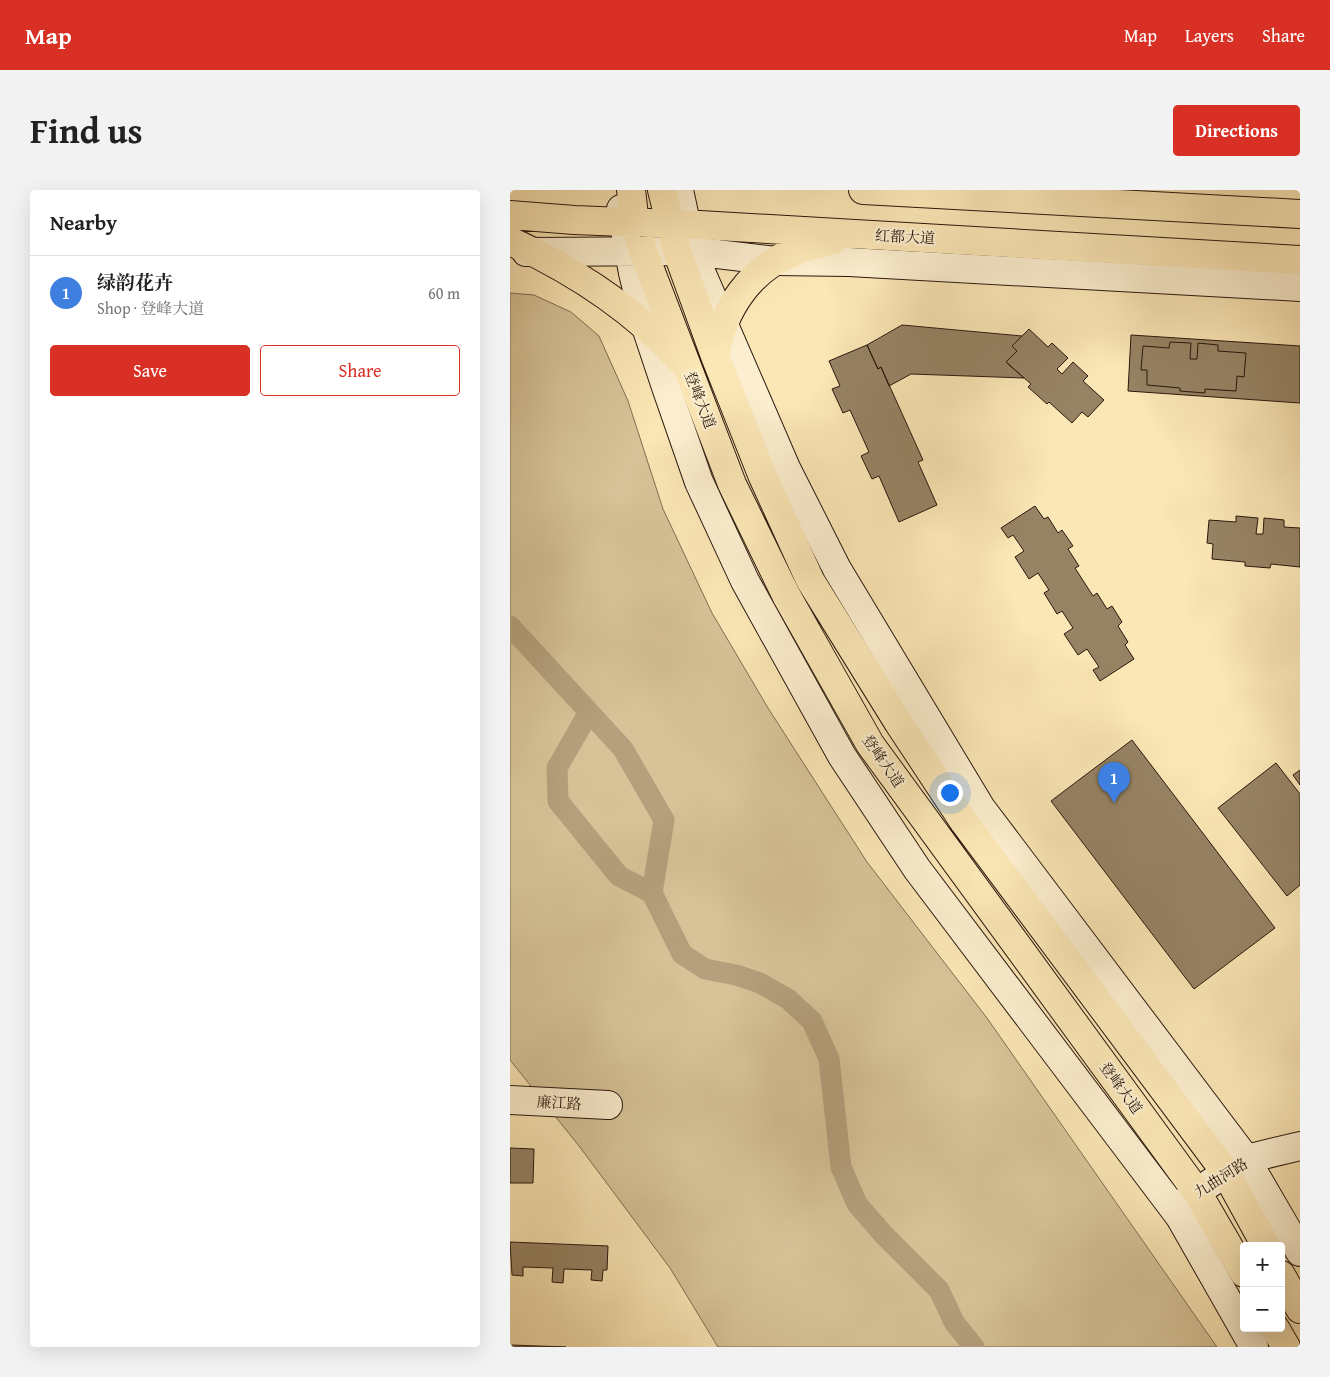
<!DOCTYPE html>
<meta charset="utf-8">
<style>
body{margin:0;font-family:"Gentium Book Plus","Noto Serif SC",serif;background:#f2f2f2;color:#222}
.controls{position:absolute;right:15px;bottom:15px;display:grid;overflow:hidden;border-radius:5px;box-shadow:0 5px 20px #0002}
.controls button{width:45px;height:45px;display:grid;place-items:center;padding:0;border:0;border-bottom:1px solid #e0e0e0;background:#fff;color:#222;font:25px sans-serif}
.you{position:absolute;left:439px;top:602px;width:18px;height:18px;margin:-12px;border:4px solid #fff;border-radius:50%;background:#1a73e8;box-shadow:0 0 0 8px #1a73e833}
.badge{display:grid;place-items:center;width:32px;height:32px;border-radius:50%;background:#d93025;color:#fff;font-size:16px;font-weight:700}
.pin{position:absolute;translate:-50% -41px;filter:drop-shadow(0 1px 2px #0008)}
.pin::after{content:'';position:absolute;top:26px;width:18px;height:15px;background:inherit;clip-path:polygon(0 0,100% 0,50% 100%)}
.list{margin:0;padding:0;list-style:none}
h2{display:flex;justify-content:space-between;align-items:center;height:65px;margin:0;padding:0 20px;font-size:21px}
h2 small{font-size:16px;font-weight:400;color:#767676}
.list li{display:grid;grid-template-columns:32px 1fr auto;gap:15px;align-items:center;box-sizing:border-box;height:75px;padding:0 20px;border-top:1px solid #e0e0e0}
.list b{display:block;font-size:19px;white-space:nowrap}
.list p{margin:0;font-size:16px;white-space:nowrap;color:#767676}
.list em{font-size:16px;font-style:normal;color:#767676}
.actions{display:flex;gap:10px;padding:15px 20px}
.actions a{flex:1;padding:11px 0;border:1px solid #d93025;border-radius:5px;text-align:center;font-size:18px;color:#d93025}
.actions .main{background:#d93025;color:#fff}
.map{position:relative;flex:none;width:790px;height:1157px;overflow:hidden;border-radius:5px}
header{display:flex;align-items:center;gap:30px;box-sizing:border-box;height:70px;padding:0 25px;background:#d93025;color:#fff}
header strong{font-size:24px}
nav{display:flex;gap:28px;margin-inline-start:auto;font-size:18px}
.intro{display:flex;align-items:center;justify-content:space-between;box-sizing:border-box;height:120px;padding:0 30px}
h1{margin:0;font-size:35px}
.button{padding:12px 22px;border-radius:5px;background:#d93025;color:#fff;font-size:18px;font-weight:700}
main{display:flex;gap:30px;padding:0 30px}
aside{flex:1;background:#fff;border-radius:5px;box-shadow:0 5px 20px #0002}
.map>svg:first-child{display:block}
.green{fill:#d7c398;stroke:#806d52}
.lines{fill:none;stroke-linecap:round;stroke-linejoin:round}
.canal{stroke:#b4a07c;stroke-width:21}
.building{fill:#968364;stroke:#29170d}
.secondary-casing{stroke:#29170d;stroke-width:30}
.primary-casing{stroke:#29170d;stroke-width:30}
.secondary{stroke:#fcefcf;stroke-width:28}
.primary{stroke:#fbe6b5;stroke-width:28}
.labels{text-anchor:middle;stroke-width:4.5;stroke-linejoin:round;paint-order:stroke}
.street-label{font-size:15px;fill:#29170d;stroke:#fcefcf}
</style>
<header>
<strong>Map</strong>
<nav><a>Map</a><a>Layers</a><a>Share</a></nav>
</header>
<div class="intro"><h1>Find us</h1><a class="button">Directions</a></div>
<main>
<aside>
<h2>Nearby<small></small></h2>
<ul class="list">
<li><span class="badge" style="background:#3f7fe0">1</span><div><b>绿韵花卉</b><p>Shop · 登峰大道</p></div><em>60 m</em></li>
</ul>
<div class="actions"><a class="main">Save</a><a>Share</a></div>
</aside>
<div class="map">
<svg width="790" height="1157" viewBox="0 0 790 1157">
<rect width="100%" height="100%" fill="#fbe6b5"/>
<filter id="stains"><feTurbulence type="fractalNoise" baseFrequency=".004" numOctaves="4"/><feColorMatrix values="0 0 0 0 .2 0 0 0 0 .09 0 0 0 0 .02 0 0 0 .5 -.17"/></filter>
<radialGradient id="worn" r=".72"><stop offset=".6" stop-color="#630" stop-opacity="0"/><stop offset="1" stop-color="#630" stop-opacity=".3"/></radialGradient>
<path class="green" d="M 0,103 L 24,105 L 61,122 L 89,146 L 118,211 L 153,319 L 202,423 L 258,518 L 357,672 L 477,828 L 707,1157 L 208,1157 L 160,1078 L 69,956 L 0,870 Z"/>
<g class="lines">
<path class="canal" d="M 0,436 L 79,522 L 47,578 L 48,611 L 109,686 L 142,703 L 172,764 L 195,779 L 226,785 L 250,793 L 278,809 L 302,831 L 319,869 L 331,977 L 347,1014 L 374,1045 L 429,1100 L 444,1132 L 464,1157
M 79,522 L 113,559 L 154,630 L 142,703"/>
</g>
<path class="building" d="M 392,135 L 512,146 L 502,156 L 507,161 L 496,172 L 514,188 L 401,184 L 379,196 L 371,177 L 368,179 L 357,155 Z
M 519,139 L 538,157 L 542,153 L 558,168 L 547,179 L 552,184 L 563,172 L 578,186 L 573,191 L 594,210 L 578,227 L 572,222 L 562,233 L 539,212 L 537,214 L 518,197 L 521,194 L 496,172 L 507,161 L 502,156 Z
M 621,145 L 790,156 L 790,213 L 618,201 Z
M 660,152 L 681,153 L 680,169 L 687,169 L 688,153 L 708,155 L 708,161 L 736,163 L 734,187 L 727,186 L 726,201 L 695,199 L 695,203 L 670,201 L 670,198 L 637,195 L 637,180 L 631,180 L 633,156 L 659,158 Z
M 357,155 L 368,179 L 371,177 L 413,270 L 408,272 L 427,315 L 389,332 L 369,286 L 362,289 L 351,266 L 359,262 L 340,220 L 333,223 L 322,199 L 330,196 L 319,171 Z
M 525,316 L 534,329 L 538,327 L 548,343 L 552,340 L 563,356 L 558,359 L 569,376 L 565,378 L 583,406 L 587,403 L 597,419 L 602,416 L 612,432 L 608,436 L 618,452 L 615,455 L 624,469 L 590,491 L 583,480 L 589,477 L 577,459 L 568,465 L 554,444 L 563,438 L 552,421 L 547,424 L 534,403 L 539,400 L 528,383 L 519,389 L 505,367 L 514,361 L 503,345 L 498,348 L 491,338 Z
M 726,326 L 748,328 L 746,344 L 753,344 L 754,328 L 774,330 L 774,337 L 790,338 L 790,377 L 761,374 L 760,378 L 735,376 L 735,372 L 702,369 L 703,354 L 697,353 L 699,330 L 726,332 Z
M 622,550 L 765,738 L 684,799 L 541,611 Z
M 766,573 L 790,604 L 790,695 L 777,706 L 708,618 Z
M 790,580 L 790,595 L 783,585 Z
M 0,958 L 24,959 L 23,993 L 0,993 Z
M 0,1052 L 98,1056 L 97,1080 L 93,1080 L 92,1091 L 81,1090 L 82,1080 L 54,1079 L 53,1093 L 42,1092 L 43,1078 L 13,1077 L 13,1086 L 2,1085 Z
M 2,1155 L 56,1157 L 2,1157 Z"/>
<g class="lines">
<g class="secondary-casing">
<path id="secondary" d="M 169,0 L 182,61 L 276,278 L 327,379 L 471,618 L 736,969 L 790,1062
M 111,19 L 123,83 L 136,137 L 156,197 L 189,292 L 235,391 L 332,566 L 407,679 L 670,1027 L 744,1157
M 16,62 L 182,61 L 265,71 L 339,72 L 790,97
M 0,910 L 98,915
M 668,1017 L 687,1002 L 736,969 L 790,956"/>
</g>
<g class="primary-casing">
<path id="primary" d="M 121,0 L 125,34 L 133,61 L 222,294 L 276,405 L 360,554 L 687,1002 L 734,1083
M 152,0 L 167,61 L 205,166 L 253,287 L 300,390 L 388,532 L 454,632 L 716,983 L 756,1056
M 353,0 L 790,24
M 0,25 L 64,30 L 190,35 L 790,70
M 0,51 C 64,80 122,118 170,170
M 205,166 C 213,119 240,78 286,61 C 298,56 311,54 323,50
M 771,1085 L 790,1119
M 765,1138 L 776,1157"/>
</g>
<use href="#secondary" class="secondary"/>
<use href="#primary" class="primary"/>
</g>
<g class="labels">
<g class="street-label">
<text transform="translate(395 47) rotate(3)" y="5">红都大道</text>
<text transform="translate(190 210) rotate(69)" y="5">登峰大道</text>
<text transform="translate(373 571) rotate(55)" y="5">登峰大道</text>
<text transform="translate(611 898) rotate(54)" y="5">登峰大道</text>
<text transform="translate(49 913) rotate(3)" y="5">廉江路</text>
<text transform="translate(711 988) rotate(-32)" y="5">九曲河路</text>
</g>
</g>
<rect width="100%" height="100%" filter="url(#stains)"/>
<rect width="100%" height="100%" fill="url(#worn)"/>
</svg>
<div class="controls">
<button>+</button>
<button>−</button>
</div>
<div class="you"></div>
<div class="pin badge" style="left:604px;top:613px;background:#3f7fe0">1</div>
</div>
</main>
